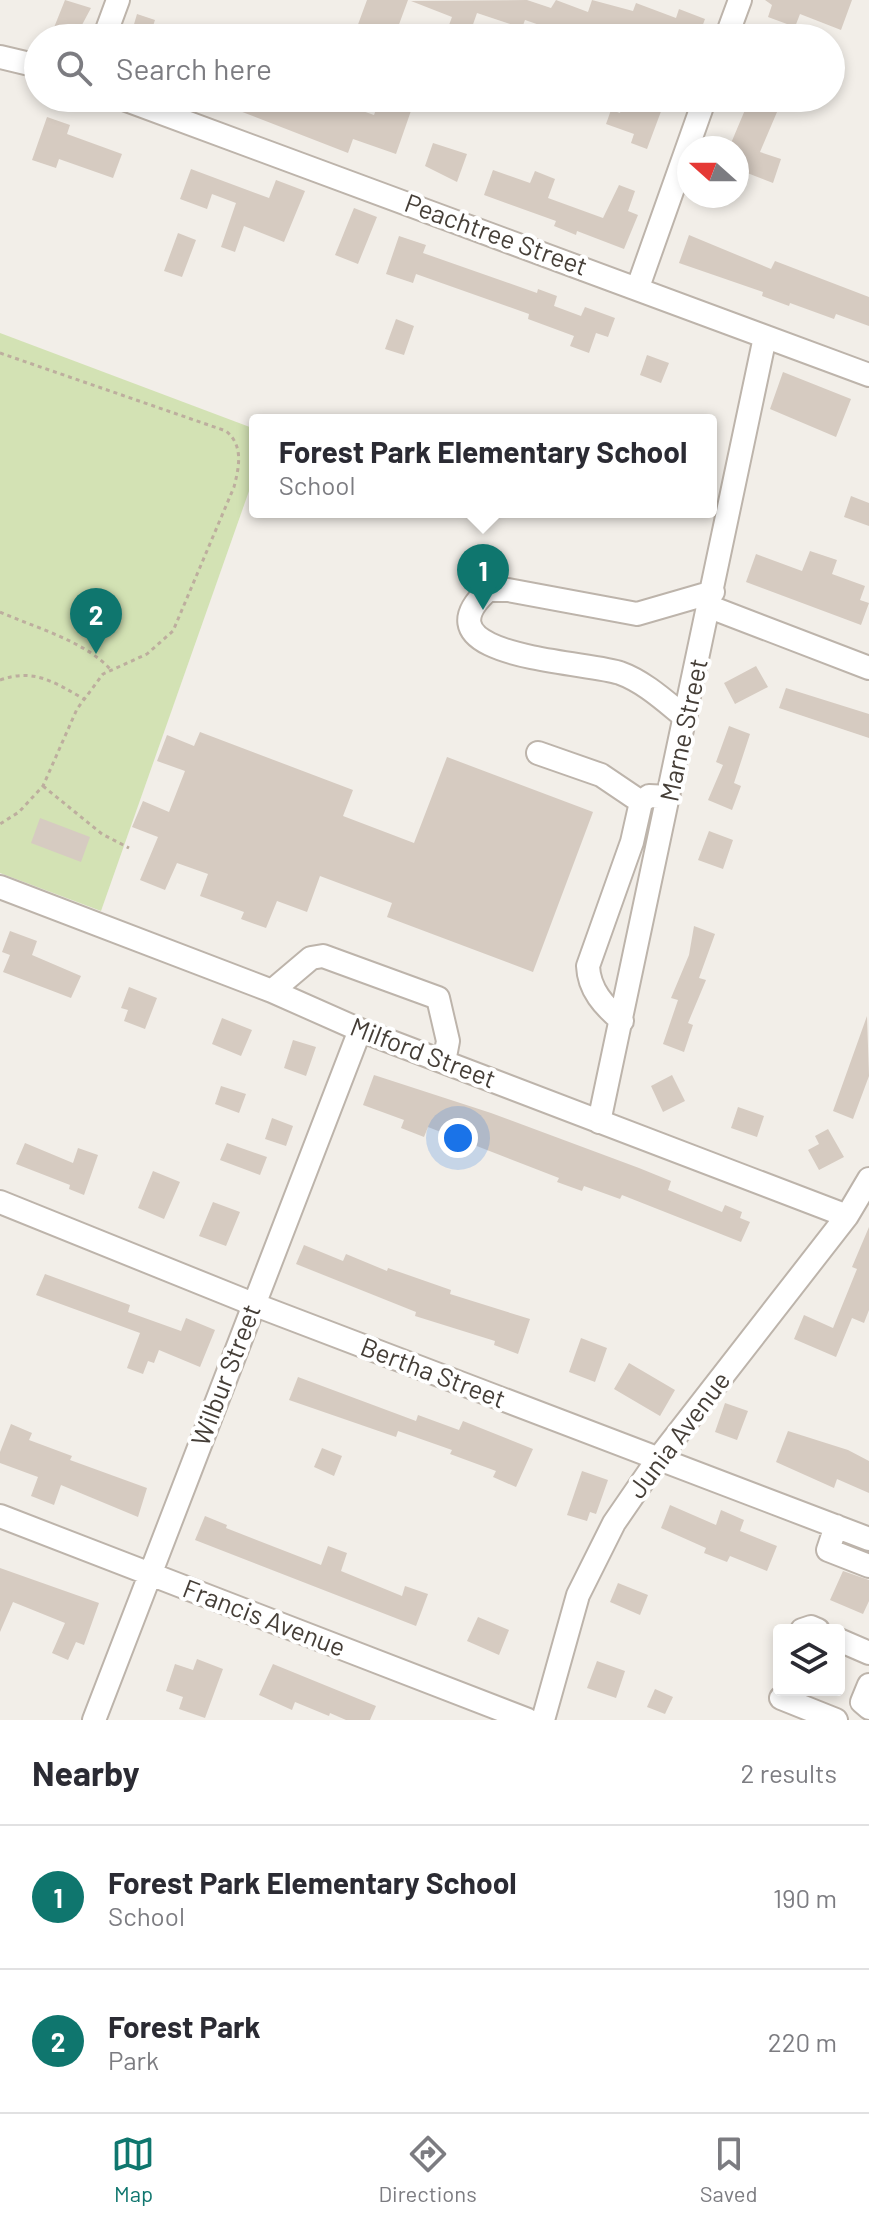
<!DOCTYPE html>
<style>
body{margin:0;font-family:Barlow,sans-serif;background:#f2f2f3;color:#2b2b33}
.controls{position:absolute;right:24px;bottom:24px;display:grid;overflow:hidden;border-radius:8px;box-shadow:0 4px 12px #0003}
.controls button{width:72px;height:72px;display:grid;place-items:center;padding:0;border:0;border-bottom:2px solid #e1e1e2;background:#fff;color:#2b2b33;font:40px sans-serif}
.compass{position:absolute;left:677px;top:136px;width:72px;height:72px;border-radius:50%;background:#fff;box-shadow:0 4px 12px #0003;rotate:291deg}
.you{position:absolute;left:458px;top:1138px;width:28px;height:28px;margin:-20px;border:6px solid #fff;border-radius:50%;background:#1a73e8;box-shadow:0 0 0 12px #1a73e833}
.badge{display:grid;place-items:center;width:52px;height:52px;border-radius:50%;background:#0f766e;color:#fff;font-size:26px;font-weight:700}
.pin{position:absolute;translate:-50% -66px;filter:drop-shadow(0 2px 4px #0008)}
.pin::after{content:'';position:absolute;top:42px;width:28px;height:24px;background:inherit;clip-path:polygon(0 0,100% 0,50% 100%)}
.popup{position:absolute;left:249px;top:414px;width:468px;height:104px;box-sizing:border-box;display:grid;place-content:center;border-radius:8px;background:#fff;filter:drop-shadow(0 2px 6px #0005);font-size:26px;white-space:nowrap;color:#7c7c81}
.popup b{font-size:30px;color:#2b2b33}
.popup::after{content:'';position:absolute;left:50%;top:100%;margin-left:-16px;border:16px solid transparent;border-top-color:#fff}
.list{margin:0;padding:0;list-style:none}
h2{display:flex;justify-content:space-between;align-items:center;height:104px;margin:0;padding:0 32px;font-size:34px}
h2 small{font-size:26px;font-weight:400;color:#7c7c81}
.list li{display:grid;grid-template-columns:52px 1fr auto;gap:24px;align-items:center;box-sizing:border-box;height:144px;padding:0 32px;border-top:2px solid #e1e1e2}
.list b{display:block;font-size:30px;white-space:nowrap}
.list p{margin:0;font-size:26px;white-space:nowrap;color:#7c7c81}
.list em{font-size:26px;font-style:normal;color:#7c7c81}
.icon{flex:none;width:44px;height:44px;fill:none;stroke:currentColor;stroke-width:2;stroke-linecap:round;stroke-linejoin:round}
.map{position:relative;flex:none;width:869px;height:1720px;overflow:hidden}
.search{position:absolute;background:#fff;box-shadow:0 4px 12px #0003;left:24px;right:24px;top:24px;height:88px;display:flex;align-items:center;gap:20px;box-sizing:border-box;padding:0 28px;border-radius:44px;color:#7c7c81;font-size:30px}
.sheet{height:392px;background:#fff}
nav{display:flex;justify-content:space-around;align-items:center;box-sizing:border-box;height:112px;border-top:2px solid #e1e1e2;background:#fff;font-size:22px;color:#7c7c81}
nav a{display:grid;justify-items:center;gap:4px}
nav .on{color:#0f766e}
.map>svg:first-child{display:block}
.green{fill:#d3e2b4}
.building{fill:#d6cbc1}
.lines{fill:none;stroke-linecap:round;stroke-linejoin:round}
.minor-casing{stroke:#bdb4ab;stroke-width:26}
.path{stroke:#bdae9e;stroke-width:3;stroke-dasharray:4 4;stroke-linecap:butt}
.minor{stroke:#fff;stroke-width:22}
.labels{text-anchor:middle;stroke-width:8;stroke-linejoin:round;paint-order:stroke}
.street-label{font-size:26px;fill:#453e37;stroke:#fff}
</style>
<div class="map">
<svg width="869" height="1720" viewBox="0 0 869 1720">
<rect width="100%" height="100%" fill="#f2eee8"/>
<path class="green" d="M 0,333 L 255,429 L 255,474 L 101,911 L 0,873 Z"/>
<path class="building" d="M 65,0 L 91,8 L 75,38 L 53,30 Z
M 367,0 L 408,0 L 394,38 L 353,38 Z
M 527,0 L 551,8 L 556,0 L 588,12 L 592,0 L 633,11 L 636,3 L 676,18 L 679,9 L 705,19 L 698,38 L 554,38 L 557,31 L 525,20 L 522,28 L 477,13 L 470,33 L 449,25 L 452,17 L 411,1 Z
M 765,0 L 852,0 L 841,30 L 800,14 L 795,27 L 768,17 L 772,5 Z
M 137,14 L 155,20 L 149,38 L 130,38 Z
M 206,98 L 300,98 L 334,110 L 337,102 L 374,115 L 380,98 L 394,98 L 413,105 L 396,154 L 353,139 L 348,153 Z
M 646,98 L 666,98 L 647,149 L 631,143 L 634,134 L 606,124 L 611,110 L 620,113 L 623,104 L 641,110 Z
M 750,98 L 763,98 L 780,105 L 760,152 L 781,159 L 773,183 L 737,169 L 737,148 L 729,148 Z
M 47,117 L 70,125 L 67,134 L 122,154 L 113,178 L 59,159 L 56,168 L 32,160 Z
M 433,143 L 467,154 L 457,182 L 425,166 Z
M 191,169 L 269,198 L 276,180 L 305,191 L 284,242 L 244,226 L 235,252 L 221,247 L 236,203 L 212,194 L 207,209 L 180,199 Z
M 493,170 L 530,183 L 535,171 L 555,179 L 548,198 L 603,218 L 619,185 L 635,191 L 628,211 L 638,215 L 624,249 L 577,231 L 576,235 L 554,226 L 556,221 L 484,195 Z
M 354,208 L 377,217 L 358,264 L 335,255 Z
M 178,233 L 196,240 L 182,277 L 164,271 Z
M 689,235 L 771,269 L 775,261 L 869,297 L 869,326 L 836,314 L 834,319 L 790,303 L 789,306 L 762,296 L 763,292 L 679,263 Z
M 399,236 L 426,245 L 423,253 L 537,293 L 538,289 L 557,296 L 554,306 L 581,316 L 585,307 L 615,318 L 608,337 L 596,333 L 589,353 L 570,346 L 574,336 L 528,319 L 529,314 L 416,274 L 413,283 L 386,274 Z
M 396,319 L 414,326 L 404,355 L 385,349 Z
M 647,355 L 669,363 L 661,383 L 640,375 Z
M 783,372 L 851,399 L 836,437 L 770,409 Z
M 851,496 L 869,503 L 869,526 L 844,517 Z
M 810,551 L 837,560 L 832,574 L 865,586 L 860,600 L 869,603 L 861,625 L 746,582 L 756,554 L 802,571 Z
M 756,666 L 768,687 L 735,704 L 724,683 Z
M 786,688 L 869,714 L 869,738 L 779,708 Z
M 729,726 L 750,734 L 734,783 L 741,786 L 732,810 L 708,800 L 723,765 L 716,762 Z
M 200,732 L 353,790 L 343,816 L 414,843 L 447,757 L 593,812 L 533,972 L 387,917 L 392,903 L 320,876 L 307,912 L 277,901 L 266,928 L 241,919 L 244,912 L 200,896 L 208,874 L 177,863 L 165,890 L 140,880 L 158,837 L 132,827 L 143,801 L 169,812 L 185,771 L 157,761 L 167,735 L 194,746 Z
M 40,818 L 90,837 L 81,862 L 31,843 Z
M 709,831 L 733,840 L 723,869 L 698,860 Z
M 694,926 L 715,934 L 699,978 L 706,980 L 688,1023 L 693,1025 L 684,1052 L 663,1044 L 678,1000 L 671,998 L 689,955 Z
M 10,931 L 37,941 L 32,955 L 81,976 L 71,998 L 3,972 L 10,955 L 2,952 Z
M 129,987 L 157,998 L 145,1029 L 124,1021 L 128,1010 L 121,1008 Z
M 867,1016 L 869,1076 L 853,1119 L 833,1111 Z
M 222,1018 L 252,1030 L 241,1056 L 212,1044 Z
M 293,1040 L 316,1047 L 306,1076 L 284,1068 Z
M 374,1075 L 491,1113 L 639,1168 L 671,1181 L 668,1190 L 722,1212 L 725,1205 L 742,1212 L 740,1218 L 750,1222 L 741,1242 L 622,1195 L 620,1199 L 584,1186 L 582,1191 L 557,1182 L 559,1178 L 428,1127 L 424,1137 L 401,1128 L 404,1120 L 363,1105 Z
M 672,1075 L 685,1101 L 663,1112 L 651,1086 Z
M 221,1086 L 246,1094 L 239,1113 L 215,1104 Z
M 738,1107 L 764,1116 L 757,1137 L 731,1128 Z
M 272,1118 L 293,1126 L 286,1146 L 265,1139 Z
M 828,1129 L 844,1157 L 819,1170 L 808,1150 L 819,1144 L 815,1136 Z
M 25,1143 L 73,1163 L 78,1148 L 98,1155 L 84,1195 L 69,1189 L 70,1185 L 16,1164 Z
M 227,1143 L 267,1157 L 260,1175 L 220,1160 Z
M 153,1171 L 180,1182 L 164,1219 L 138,1208 Z
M 213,1202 L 240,1212 L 226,1246 L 199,1236 Z
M 869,1227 L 869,1310 L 864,1323 L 852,1318 L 836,1357 L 794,1339 L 804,1315 L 833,1328 L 857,1269 L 852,1267 Z
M 304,1245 L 343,1261 L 346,1254 L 387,1271 L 388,1268 L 451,1290 L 450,1294 L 530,1319 L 518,1354 L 494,1345 L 495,1341 L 415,1316 L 416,1312 L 296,1264 Z
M 45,1274 L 130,1305 L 128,1312 L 181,1331 L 186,1318 L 215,1330 L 200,1367 L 159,1350 L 154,1363 L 148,1361 L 143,1374 L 127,1368 L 140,1333 L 36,1295 Z
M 581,1338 L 607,1348 L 595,1382 L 569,1372 Z
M 629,1363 L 675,1390 L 660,1416 L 614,1389 Z
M 298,1377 L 416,1421 L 418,1415 L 459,1430 L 463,1421 L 533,1449 L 516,1487 L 493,1477 L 496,1471 L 450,1454 L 452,1450 L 398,1431 L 396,1437 L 289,1400 Z
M 725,1403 L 748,1411 L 737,1440 L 715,1432 Z
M 11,1424 L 32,1433 L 29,1440 L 72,1456 L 70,1460 L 147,1488 L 138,1517 L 61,1485 L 54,1505 L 31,1496 L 38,1477 L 0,1463 L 0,1452 Z
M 788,1431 L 848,1450 L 869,1461 L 869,1493 L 837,1479 L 834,1488 L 776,1462 Z
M 322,1448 L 342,1456 L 334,1476 L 314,1467 Z
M 582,1471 L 608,1480 L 596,1514 L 590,1512 L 587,1521 L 567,1515 Z
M 670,1505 L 716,1525 L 721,1510 L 744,1520 L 740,1531 L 777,1546 L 767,1571 L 730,1556 L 727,1562 L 704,1553 L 706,1548 L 661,1528 Z
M 205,1516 L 227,1525 L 226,1528 L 321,1565 L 328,1546 L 347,1553 L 341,1571 L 402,1596 L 405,1586 L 428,1594 L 416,1626 L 195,1540 Z
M 0,1568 L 99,1603 L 84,1645 L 76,1642 L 68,1660 L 52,1653 L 65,1623 L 13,1602 L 0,1632 Z
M 843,1571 L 869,1580 L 869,1601 L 863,1614 L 830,1600 Z
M 618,1583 L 648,1595 L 640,1615 L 610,1602 Z
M 478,1617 L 509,1630 L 499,1655 L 467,1641 Z
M 197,1659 L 223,1669 L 205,1718 L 179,1709 L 183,1697 L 166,1691 L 175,1664 L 193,1670 Z
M 597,1661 L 625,1671 L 616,1698 L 587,1688 Z
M 273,1664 L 376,1706 L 370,1720 L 346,1720 L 330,1713 L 329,1716 L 295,1702 L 292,1710 L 259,1695 Z
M 655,1689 L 673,1697 L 665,1714 L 647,1707 Z"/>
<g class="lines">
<g class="minor-casing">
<path id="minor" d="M 104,38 L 118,0
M 726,38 L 740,0
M 0,57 L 38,66
M 121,98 L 869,375
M 638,287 L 705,98
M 710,607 L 869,668
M 686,718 C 666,702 645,682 620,673 C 589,661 412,659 488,590 L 508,590 L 637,614 L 713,592
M 538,753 L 601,775 L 641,802
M 0,887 L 272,991 L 360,1030 L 847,1216
M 272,991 L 311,958 L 323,956 L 438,998 L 448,1041 L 444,1062
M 622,1021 C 604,1006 589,990 588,966 L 632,842 L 641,802 L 649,796 L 669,797
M 599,1122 L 765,337
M 0,1202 L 253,1304 L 869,1539
M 0,1516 L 528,1720
M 836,1526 L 828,1550 L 869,1566
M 802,1630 L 811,1627 L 818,1630
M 839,1640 L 869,1653
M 869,1685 L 862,1702 L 869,1708
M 781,1698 L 836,1720
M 94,1720 L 360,1030
M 543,1720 L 578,1595 L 614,1523 L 658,1459 L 847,1216 L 869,1179"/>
</g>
<path class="path" d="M 0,353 L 226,431 C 244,446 239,467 234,487 L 173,631 L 147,654 L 103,674 L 77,709 L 43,786 L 19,812 L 0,824
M 0,612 C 36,628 85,641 111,670
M 0,680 C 34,668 54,682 84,699
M 43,786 L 102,834 L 129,848"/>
<use href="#minor" class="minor"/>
</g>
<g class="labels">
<g class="street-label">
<text transform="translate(496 235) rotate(20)" y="9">Peachtree Street</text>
<text transform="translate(684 730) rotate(-78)" y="9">Marne Street</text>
<text transform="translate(423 1053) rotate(21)" y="9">Milford Street</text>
<text transform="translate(433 1373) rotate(21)" y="9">Bertha Street</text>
<text transform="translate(226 1375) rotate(-69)" y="9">Wilbur Street</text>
<text transform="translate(679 1435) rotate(-53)" y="9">Junia Avenue</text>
<text transform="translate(264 1618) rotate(21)" y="9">Francis Avenue</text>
</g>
</g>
</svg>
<div class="controls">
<button><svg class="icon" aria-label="layers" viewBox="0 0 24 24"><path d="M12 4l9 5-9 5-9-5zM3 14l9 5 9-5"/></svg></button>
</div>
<svg class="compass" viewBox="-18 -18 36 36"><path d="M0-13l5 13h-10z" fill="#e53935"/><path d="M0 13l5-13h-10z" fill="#7c7c81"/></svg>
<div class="you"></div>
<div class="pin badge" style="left:483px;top:610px">1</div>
<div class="popup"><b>Forest Park Elementary School</b>School</div>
<div class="pin badge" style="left:96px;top:654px">2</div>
<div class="search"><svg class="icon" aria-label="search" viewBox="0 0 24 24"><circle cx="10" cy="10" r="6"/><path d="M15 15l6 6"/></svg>Search here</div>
</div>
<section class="sheet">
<h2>Nearby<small>2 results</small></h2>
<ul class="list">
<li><span class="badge">1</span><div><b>Forest Park Elementary School</b><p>School</p></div><em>190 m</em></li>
<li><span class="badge">2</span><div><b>Forest Park</b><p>Park</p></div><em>220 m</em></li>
</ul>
</section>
<nav>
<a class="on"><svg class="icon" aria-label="map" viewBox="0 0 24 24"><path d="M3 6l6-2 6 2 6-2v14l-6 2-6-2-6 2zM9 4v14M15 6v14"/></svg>Map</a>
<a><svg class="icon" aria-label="directions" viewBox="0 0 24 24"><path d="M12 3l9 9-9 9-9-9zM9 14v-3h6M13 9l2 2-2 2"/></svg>Directions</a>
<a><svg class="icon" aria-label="saved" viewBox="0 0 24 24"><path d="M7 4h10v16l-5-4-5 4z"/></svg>Saved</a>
</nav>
